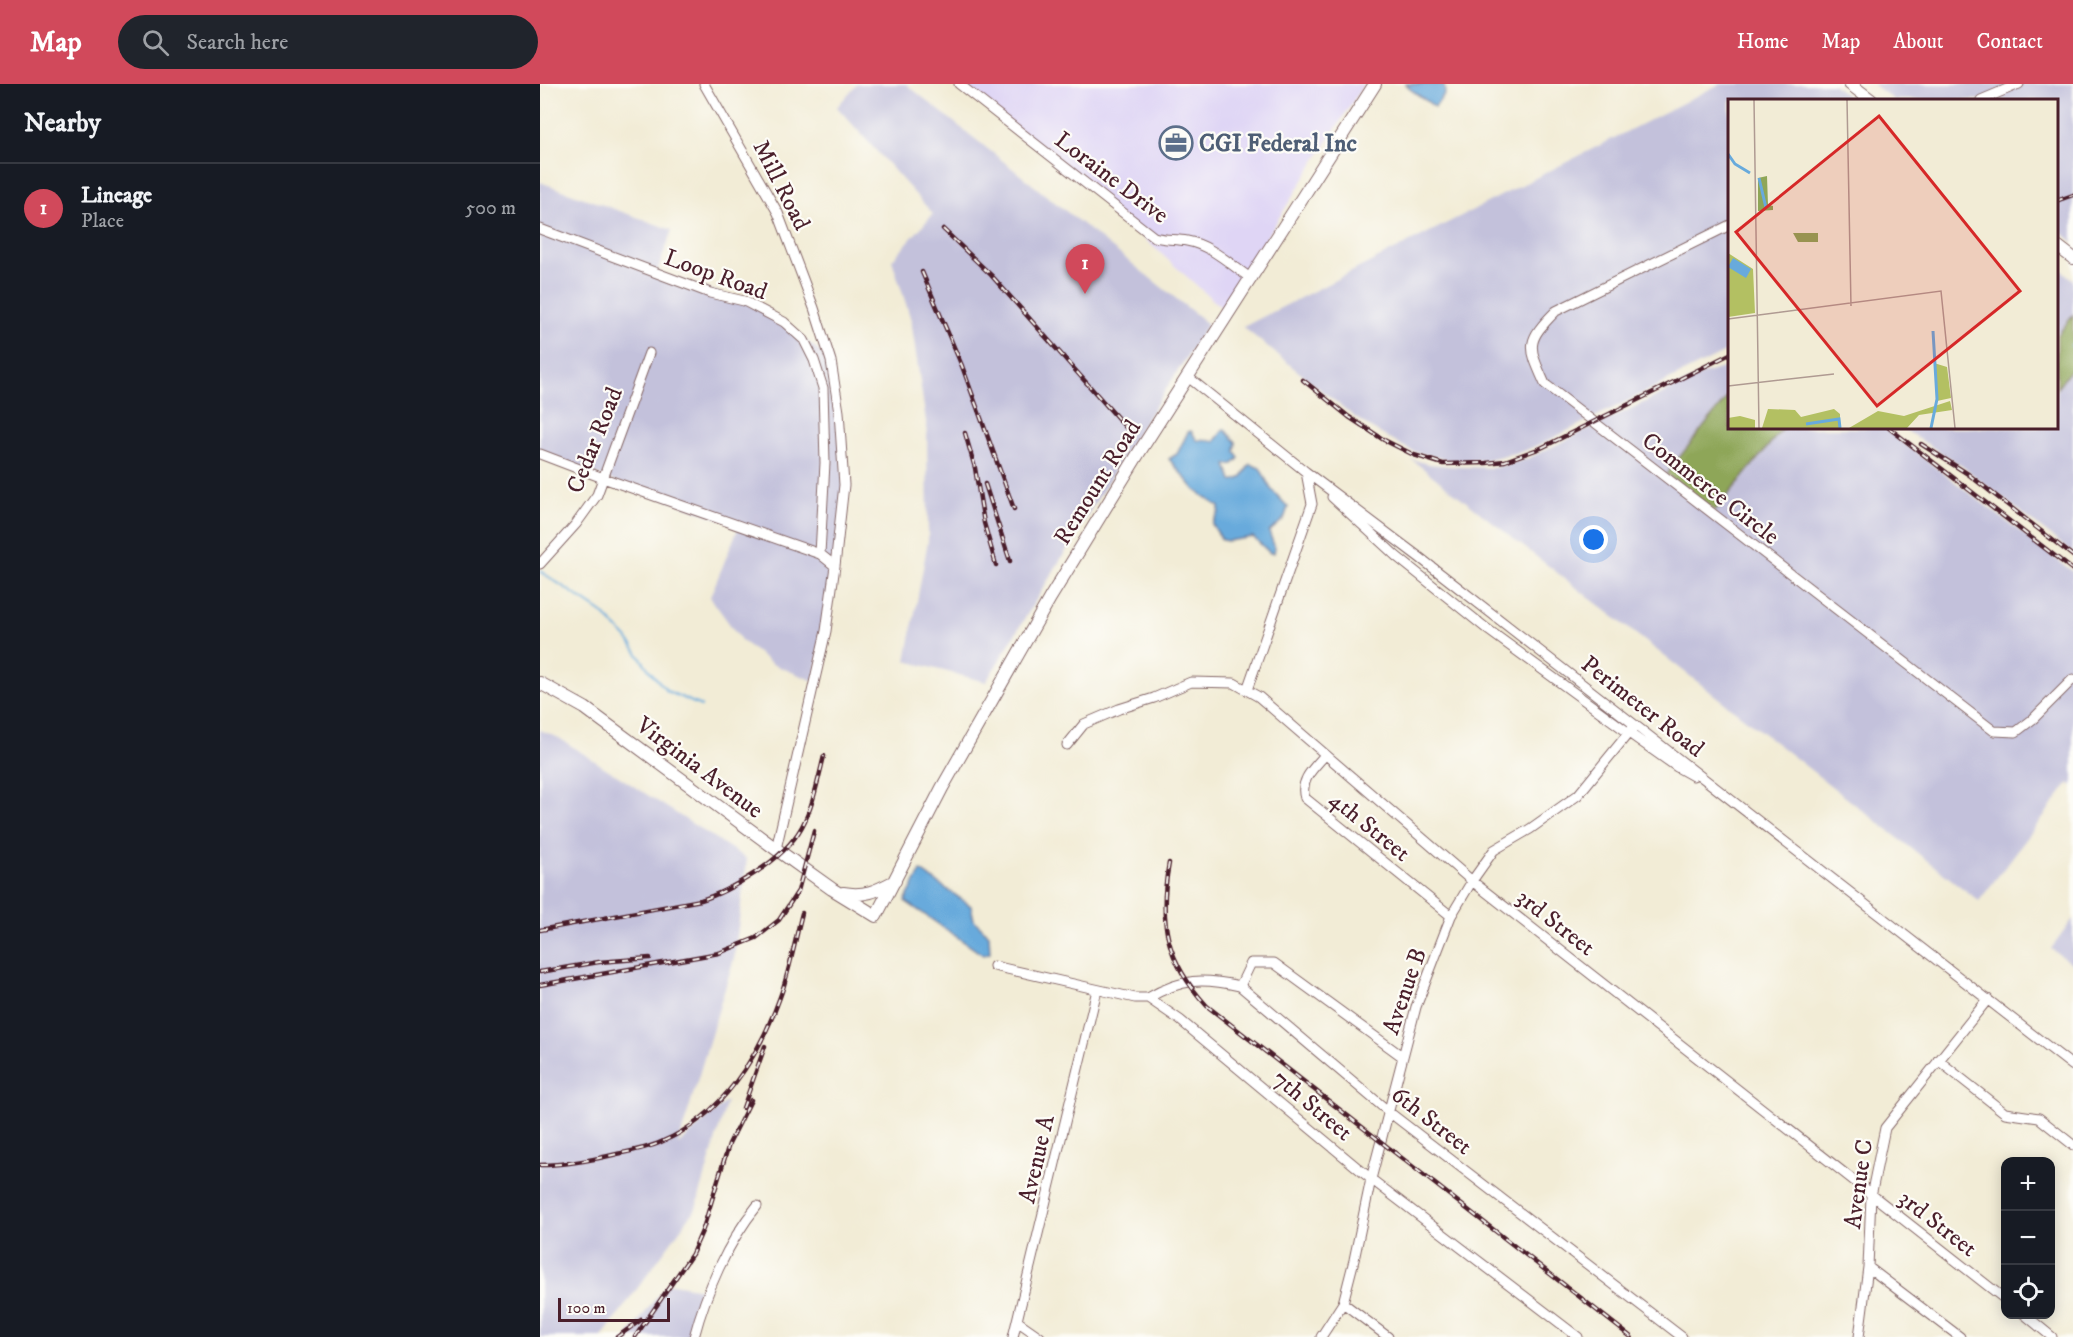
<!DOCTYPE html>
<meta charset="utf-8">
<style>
body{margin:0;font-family:"IM FELL DW Pica",serif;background:#20242c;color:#f1f3f6}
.controls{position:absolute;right:18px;bottom:18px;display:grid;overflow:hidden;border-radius:12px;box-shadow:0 3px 15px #0003}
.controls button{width:54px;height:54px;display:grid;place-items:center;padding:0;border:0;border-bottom:2px solid #363941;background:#171b24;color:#f1f3f6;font:30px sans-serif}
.scale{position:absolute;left:18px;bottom:15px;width:112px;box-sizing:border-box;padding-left:6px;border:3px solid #4a1f2b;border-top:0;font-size:16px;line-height:21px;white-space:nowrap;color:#4a1f2b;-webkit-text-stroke:4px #fdfcf7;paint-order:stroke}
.you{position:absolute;left:1054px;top:456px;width:21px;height:21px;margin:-15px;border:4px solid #fff;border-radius:50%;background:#1a73e8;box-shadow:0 0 0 9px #1a73e833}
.badge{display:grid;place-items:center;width:39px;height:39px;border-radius:50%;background:#d1495b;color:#fff;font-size:20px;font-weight:700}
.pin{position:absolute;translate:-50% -50px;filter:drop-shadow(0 2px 3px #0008)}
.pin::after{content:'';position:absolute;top:32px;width:21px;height:18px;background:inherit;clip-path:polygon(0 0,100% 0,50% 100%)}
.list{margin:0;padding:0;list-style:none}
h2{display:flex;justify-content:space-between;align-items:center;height:78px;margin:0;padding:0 24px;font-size:26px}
h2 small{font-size:20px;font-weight:400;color:#9ea1a6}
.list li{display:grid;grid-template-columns:39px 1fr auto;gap:18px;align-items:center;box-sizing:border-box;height:90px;padding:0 24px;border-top:2px solid #363941}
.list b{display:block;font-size:22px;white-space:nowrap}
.list p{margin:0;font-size:20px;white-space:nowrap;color:#9ea1a6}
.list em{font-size:20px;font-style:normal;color:#9ea1a6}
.icon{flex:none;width:33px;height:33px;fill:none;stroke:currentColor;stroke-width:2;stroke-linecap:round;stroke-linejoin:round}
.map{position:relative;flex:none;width:1533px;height:1253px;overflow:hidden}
header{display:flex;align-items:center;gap:36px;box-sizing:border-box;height:84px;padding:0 30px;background:#d1495b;color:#fff}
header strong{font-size:28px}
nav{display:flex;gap:33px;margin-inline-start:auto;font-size:21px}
.search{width:420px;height:54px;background:#20242c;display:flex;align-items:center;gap:15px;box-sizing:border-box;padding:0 21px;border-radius:33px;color:#9ea1a6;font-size:22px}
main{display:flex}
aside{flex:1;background:#171b24}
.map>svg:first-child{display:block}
.built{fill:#dfd5f5}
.industrial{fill:#c3c1db}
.forest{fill:#8ea658;stroke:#6c6242;stroke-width:1.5}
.water{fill:#68aadc;stroke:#596484;stroke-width:1.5}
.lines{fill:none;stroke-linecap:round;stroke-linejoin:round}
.stream{stroke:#68aadc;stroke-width:2}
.minor-casing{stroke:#856767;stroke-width:11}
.major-casing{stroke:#856767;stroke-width:14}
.minor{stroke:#fff;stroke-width:9}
.major{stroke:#fff;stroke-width:12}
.rail-casing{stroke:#4a1f2b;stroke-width:4.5}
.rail{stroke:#fdfcf7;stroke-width:2;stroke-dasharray:7;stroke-linecap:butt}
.labels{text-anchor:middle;stroke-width:4.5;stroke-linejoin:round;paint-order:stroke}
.service-label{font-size:24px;font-weight:bold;fill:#4e5e75;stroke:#fdfcf7;text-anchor:start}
.street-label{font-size:24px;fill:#4a1f2b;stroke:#fdfcf7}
.inset-river{fill:none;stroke:#68aadc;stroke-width:3}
.inset-road{fill:none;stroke:#af9a92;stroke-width:1.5}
.view{fill:#d62828;fill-opacity:0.15;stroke:#d62828;stroke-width:3}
.inset-edge{fill:none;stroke:#4a1f2b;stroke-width:3}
</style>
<header>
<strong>Map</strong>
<div class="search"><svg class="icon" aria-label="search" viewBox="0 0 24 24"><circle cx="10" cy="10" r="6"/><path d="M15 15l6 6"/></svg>Search here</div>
<nav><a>Home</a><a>Map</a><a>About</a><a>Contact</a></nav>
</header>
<main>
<aside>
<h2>Nearby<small></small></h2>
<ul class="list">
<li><span class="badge">1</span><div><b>Lineage</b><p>Place</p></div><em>500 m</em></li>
</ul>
</aside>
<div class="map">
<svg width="1533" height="1253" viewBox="0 0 1533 1253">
<rect width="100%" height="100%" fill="#fdfcf7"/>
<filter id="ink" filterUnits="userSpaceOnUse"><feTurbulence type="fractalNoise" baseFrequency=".0167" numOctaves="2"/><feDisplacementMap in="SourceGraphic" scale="12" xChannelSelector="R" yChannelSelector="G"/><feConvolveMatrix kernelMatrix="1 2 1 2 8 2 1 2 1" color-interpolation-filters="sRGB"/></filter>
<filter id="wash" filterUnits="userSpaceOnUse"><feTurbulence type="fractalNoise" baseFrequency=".008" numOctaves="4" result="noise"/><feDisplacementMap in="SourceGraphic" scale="24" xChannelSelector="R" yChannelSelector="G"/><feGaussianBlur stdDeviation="1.35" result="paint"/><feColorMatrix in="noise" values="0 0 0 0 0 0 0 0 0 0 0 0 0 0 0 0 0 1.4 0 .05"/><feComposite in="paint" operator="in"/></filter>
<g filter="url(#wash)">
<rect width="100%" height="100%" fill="#f2ecd6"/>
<path class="built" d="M 419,0 L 824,0 L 682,224 L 515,75 Z"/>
<path class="industrial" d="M 317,0 L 366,0 L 668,240 L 594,355 L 446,598 L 366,577 L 388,457 L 387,344 L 371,236 L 352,176 L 393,130 L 297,23 Z
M 1180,0 L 1293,0 L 1312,16 L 1190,16 L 1189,266 L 1009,356 L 984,367 L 944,376 L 912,377 L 872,367 L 834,346 L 812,331 L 703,243 Z
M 1333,0 L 1533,0 L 1533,158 L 1517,145 L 1516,16 L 1354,16 Z
M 0,98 L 132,146 L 117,188 L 204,217 L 244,238 L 291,277 L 304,401 L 295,482 L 274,597 L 232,580 L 201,556 L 170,513 L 199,442 L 0,370 Z
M 1517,182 L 1533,196 L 1533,231 L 1517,252 Z
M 1186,283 L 1189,283 L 1189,311 L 1124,392 L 1172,430 L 1243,344 L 1344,344 L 1533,488 L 1533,702 L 1529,699 L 1439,817 L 871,375 L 888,380 L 920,383 L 954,384 L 987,375 L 1163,290 Z
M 1533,283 L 1533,469 L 1422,382 L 1362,344 L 1516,344 L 1517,304 Z
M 0,646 L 19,654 L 207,775 L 194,874 L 138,1061 L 187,1017 L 156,1124 L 62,1253 L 0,1253 Z
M 1533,835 L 1533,880 L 1511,865 Z
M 127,1199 L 162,1205 L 148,1253 L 87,1253 Z"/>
<path class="forest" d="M 1533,231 L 1533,283 L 1517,304 L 1517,252 Z
M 1189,311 L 1190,344 L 1243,344 L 1175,427 L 1126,390 Z"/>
<path class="water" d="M 866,0 L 904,0 L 905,9 L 895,23 L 870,5 Z
M 684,345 L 696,358 L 695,367 L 699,374 L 693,380 L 686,381 L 692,397 L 701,394 L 710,380 L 720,384 L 731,405 L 748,423 L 744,435 L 729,448 L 735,464 L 734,469 L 730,469 L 713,453 L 688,457 L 682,456 L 672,440 L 679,428 L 679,423 L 655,406 L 629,375 L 637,370 L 648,348 L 651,347 L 657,356 L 675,357 Z
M 381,787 L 431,822 L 434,836 L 449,851 L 450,869 L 443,871 L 365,817 Z"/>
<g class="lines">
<path class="stream" d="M 1531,261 L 1533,262
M 0,487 L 61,528 L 87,554 L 109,586 L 127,607 L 161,622"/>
</g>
</g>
<g filter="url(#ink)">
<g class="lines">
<g class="minor-casing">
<path id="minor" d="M 164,0 L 238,129 L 274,224 L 291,277 L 299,328 L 304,401 L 295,482
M 419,0 L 614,153 C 625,156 636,155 647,157 C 671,161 692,182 712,195
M 1441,16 L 1479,0
M 1190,141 L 1016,227 C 985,258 988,262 1005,300 L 1454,647 L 1476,648 L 1493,635 L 1533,595
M 0,145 L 170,209 L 204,217 L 244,238 L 264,256 L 274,276 L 283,304 L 285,379 L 280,470 L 295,482 L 286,547 L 236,765
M 648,293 L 766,388 L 879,473 L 1533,982
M 0,370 L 63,394 L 280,470
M 792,413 L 856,472 L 947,545 L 1089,649 L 1137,683 L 1153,692
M 0,480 L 36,440 L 57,411 L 109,269
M 707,606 L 772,420 L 766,388
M 527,661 L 544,640 L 579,625 L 614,614 L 651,598 L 694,599 L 719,613 L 932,797 L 1466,1216
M 785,671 C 774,684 759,696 765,714 L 911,832
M 454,882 L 595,914 L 608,914 L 640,936 L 831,1095 L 1038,1253
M 700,902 L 711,879 L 734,879 L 863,973
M 608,914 C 642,894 663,894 700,902 L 849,1028 L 1142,1253
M 1398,976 L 1465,1029 L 1499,1034 L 1533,1061
M 1328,1183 L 1420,1253
M 803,1219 L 848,1253
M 1484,1230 L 1512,1253
M 477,1237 L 500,1253
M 154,1253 C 166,1208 187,1159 217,1122
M 473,1253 L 557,906
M 781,1253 L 803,1219 L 814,1176 L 831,1095 L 876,923 L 911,832 L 932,797 L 954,766 L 990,745 L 1038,711 L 1095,641
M 1319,1253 L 1328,1183 L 1331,1112 L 1345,1044 L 1448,915"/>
</g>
<g class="major-casing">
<path id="major" d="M 1310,0 L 1331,16
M 1516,161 L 1533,174
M 0,599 L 45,624 L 236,765 L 292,805 L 336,832 L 402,704 L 510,514 L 600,367 L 835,0
M 303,809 C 325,813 336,807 355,797"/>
</g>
<use href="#minor" class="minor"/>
<use href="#major" class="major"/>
<g class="rail-casing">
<path id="rail" d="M 1516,117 L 1533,111
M 403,145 L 451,191 L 590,348
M 382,188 L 422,282 L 474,425
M 763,296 L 809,333 L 844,356 L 874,371 L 903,380 L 946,379 L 965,377 L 1001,364 L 1190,270
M 1349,344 L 1533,486
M 425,349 L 435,384 L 444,439 L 456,481
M 1381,360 L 1428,390 L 1533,472
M 445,400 L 470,477
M 629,779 C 618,838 626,877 667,922 L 1091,1253
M 0,846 L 161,816 C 181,810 198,800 215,789 C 267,755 270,729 284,672
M 0,888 L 59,878 L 110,874
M 0,901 L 179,869 L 216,854 L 239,836 L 258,807 L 274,747
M 203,1024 L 225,962
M 0,1081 C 26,1081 52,1076 77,1070 C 92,1067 108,1064 121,1058 C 182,1033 219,972 240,913 C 250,886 255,856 262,829
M 77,1253 L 101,1236
M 95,1253 L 152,1170 L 163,1145 L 189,1060 L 211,1016"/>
</g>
<use href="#rail" class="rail"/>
</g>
</g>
<defs>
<g id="office-ring" transform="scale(1.725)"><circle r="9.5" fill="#fdfcf7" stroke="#5c6f8a" stroke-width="1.5"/><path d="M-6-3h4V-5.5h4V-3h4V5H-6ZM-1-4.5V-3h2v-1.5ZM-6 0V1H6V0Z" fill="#5c6f8a"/></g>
</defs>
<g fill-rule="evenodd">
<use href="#office-ring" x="636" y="59"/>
</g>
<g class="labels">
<g class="service-label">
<text x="659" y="67">CGI Federal Inc</text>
</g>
<g class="street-label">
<text transform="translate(572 93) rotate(37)" y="8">Loraine Drive</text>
<text transform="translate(242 101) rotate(63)" y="8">Mill Road</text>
<text transform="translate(176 190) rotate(20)" y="8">Loop Road</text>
<text transform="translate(54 356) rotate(-68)" y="8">Cedar Road</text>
<text transform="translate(557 398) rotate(-58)" y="8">Remount Road</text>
<text transform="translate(1171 404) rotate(38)" y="8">Commerce Circle</text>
<text transform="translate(1103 622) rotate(38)" y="8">Perimeter Road</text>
<text transform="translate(160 683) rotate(37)" y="8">Virginia Avenue</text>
<text transform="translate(830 742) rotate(39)" y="8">4th Street</text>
<text transform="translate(1016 838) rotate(38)" y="8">3rd Street</text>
<text transform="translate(864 907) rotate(-71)" y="8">Avenue B</text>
<text transform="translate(773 1021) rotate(40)" y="8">7th Street</text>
<text transform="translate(892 1036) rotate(38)" y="8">6th Street</text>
<text transform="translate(496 1075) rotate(-77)" y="8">Avenue A</text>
<text transform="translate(1318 1100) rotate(-82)" y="8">Avenue C</text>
<text transform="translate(1398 1139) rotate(38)" y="8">3rd Street</text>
</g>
</g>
<g transform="translate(1188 15)">
<rect width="330" height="330" fill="#f2ecd6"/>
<path d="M 0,154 L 25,170 L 27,214 L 0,218 ZM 206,264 L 219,268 L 223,299 L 209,302 ZM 222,302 L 224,311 L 191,316 L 179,329 L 121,329 L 150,312 L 176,317 ZM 40,310 L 67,311 L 73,318 L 106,310 L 112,315 L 112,329 L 34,329 ZM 12,317 L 27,321 L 27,329 L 0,329 L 0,319 Z" fill="#b3c062"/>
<path d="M 39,77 L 40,106 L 45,107 L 45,111 L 30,112 L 30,79 ZM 65,134 L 90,134 L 90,143 L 70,143 Z" fill="#8ea658"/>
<path d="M 5,159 L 23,170 L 18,179 L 0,168 Z" fill="#68aadc"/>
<path class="inset-river" d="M 0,55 L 7,65 L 22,74M 31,79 L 38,109M 78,325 L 111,320 L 112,329M 203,329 L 209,300 L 205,232"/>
<path class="inset-road" d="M 26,1 L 31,329M 119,1 L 123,207M 0,220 L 213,192 L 227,329M 0,287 L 106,275"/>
<path class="view" d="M 151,17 L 292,192 L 149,307 L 8,133 Z"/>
<rect width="330" height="330" class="inset-edge"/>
</g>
</svg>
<div class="controls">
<button>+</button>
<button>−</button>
<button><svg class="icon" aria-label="locate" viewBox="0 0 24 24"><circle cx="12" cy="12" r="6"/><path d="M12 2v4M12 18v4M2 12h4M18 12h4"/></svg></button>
</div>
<div class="scale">100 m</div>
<div class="you"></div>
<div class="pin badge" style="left:545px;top:210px">1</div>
</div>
</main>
